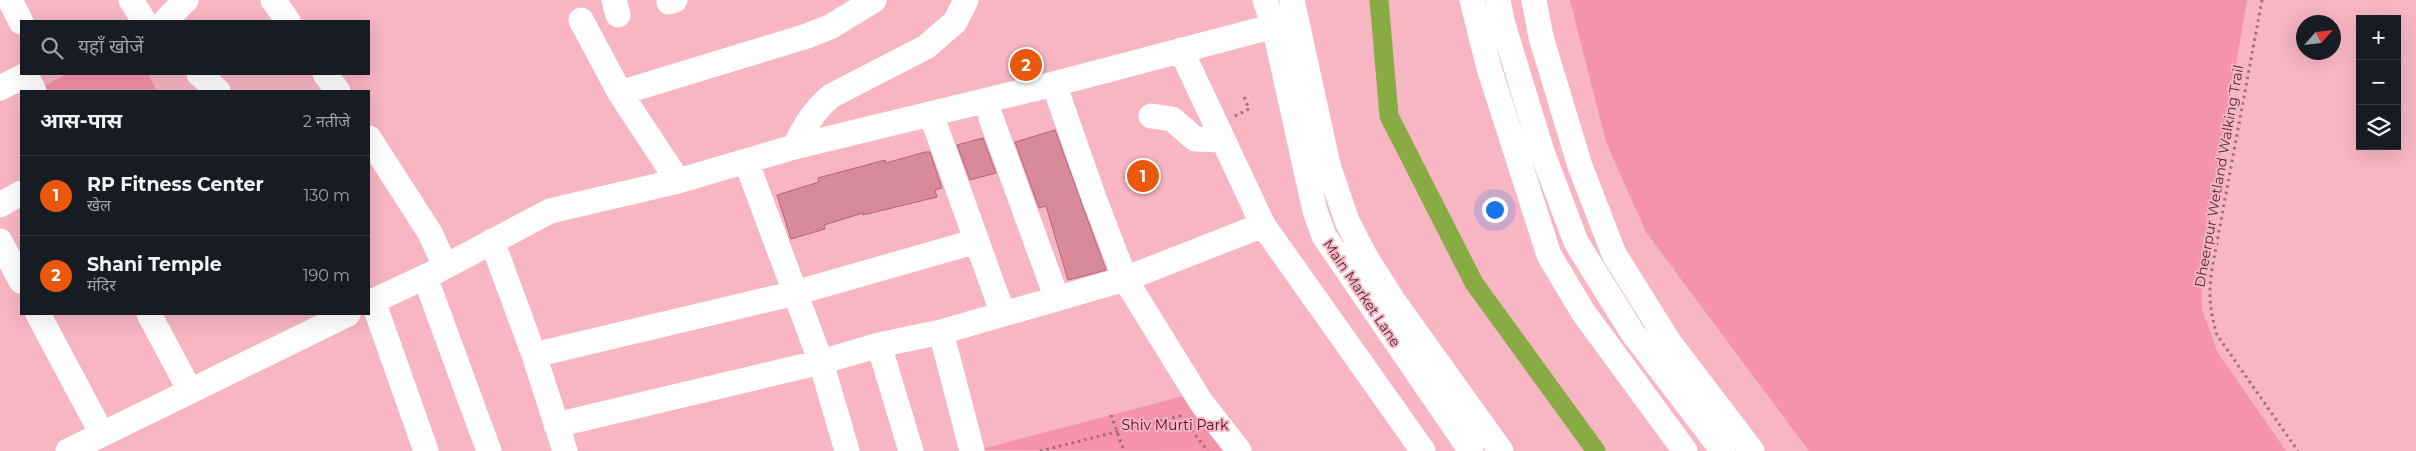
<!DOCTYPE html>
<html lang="hi">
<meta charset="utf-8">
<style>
body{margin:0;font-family:Montserrat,"Noto Sans Devanagari",sans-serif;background:#242831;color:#f1f3f6}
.controls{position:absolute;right:15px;top:15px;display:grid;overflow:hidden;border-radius:0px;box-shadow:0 5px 20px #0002}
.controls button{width:45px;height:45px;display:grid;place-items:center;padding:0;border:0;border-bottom:1px solid #363941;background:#171b24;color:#f1f3f6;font:25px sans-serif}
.compass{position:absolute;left:2296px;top:15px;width:45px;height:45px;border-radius:50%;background:#171b24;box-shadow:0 5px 20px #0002;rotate:63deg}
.you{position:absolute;left:1494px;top:209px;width:18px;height:18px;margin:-12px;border:4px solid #fff;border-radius:50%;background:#1a73e8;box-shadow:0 0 0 8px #1a73e833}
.badge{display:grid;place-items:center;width:32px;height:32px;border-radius:50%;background:#ea580c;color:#fff;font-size:16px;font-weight:700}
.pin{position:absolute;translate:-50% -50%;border:2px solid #fff;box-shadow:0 1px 5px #0006}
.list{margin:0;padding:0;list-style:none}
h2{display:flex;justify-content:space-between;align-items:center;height:65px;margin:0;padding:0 20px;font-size:21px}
h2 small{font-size:16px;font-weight:400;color:#9ea1a6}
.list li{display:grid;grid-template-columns:32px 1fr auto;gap:15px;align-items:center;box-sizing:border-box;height:80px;padding:0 20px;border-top:1px solid #363941}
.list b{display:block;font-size:19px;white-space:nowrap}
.list p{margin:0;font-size:16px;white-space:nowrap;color:#9ea1a6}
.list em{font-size:16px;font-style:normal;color:#9ea1a6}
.icon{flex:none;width:28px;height:28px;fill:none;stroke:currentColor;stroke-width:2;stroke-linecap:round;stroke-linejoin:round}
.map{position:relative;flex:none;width:2416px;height:451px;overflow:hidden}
.search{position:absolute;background:#171b24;box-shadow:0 5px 20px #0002;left:20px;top:20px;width:350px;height:55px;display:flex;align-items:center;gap:12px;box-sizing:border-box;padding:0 18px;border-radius:0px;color:#9ea1a6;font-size:19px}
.panel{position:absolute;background:#171b24;box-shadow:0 5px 20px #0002;left:20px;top:90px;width:350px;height:225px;border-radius:0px}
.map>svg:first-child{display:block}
.green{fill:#f493a9}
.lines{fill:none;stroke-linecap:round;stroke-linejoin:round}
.canal{stroke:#88ab43;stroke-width:19}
.building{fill:#d88a9b;stroke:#b16677}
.path{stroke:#9f6f79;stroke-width:3;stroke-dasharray:2.5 4;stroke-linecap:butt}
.minor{stroke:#fff;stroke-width:25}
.labels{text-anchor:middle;stroke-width:4;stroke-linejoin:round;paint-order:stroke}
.street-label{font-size:14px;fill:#4d2d34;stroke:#f8b5c3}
.park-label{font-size:14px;fill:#520c24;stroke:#f8b5c3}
</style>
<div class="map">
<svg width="2416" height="451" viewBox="0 0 2416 451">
<rect width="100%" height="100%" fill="#f8b5c3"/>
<path class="green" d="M 1570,0 L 2247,0 L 2202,261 L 2202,309 L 2218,353 L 2286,451 L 1809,451 L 1646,232 L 1606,142 Z
M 67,74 L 148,74 L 157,91 L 41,91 L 40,88 Z
M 1187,395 L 1227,451 L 978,450 Z"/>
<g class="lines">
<path class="canal" d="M 1379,0 L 1389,116 L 1474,283 L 1596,451"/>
</g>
<path class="building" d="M 1055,130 L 1106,270 L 1068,280 L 1046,206 L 1039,208 L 1015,142 Z
M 983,138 L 996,173 L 970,180 L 957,145 Z
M 925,152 L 930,152 L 942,188 L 935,190 L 937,197 L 863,215 L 863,213 L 824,225 L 825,229 L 791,239 L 777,195 L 819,182 L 818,178 L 885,160 L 886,163 Z"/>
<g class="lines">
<path class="path" d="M 2262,0 L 2212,269 C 2208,293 2210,312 2217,335 L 2298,451
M 1235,116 L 1249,109 L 1243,94
M 1111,415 L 1124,451
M 1040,451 L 1180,416 L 1208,451"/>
<path class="minor" d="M 10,0 L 21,22
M 131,0 L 144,21
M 273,0 L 288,21
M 614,0 L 618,15
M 1265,0 L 1274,26 L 1315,211 L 1324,236 L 1471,451
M 1292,0 L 1328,165 L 1347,221 L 1365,256 L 1392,299 L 1501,451
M 1472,0 L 1489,68 L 1549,255 L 1583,312 L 1685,451
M 1498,0 L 1502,21 L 1542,152 L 1576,242 L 1632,332 L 1723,451
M 1534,0 L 1541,37 L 1580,166 L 1614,254 L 1669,342 L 1752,451
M 669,2 L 675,0
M 581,20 L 620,93 L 678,181
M 165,21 L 186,0
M 1181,50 L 1263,225 L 1423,451
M 199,74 L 218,91
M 325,74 L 338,91
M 1054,84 L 1094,198 L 1125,279 L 1201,402 L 1239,451
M 0,88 L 26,75 L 34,91
M 620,93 L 807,36 L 830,27 L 874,0
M 931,114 L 1003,314
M 1151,116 L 1172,119 L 1195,139 L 1223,140
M 991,118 L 1057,299
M 369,138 L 430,233 L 445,266
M 794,147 C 804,128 813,111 831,96 L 926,47 L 955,22 L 966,0
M 746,161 L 821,362 L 879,345 L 941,332 L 1125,279 L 1263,225
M 0,205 L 21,193
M 0,241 L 21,281
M 492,241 L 534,355 L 565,451
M 425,277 L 489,451
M 373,301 L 426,451
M 369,303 L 433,273 L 550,211 L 678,181 L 794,147 L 1054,84 L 1274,26
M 38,314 L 102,434
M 149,314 L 190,391
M 941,332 L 972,451
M 879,345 L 911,451
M 534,355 L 795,293 L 977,241
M 556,425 L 821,362 L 847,451
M 68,451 L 348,314"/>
</g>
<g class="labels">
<g class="street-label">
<text transform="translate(2219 176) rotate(-80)" y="5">Dheerpur Wetland Walking Trail</text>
<text transform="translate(1362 293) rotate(56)" y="5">Main Market Lane</text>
</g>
<g class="park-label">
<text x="1175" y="430">Shiv Murti Park</text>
</g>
</g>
</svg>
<div class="controls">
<button>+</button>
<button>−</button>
<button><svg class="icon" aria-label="layers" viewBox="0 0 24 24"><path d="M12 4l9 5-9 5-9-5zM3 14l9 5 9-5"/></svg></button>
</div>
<svg class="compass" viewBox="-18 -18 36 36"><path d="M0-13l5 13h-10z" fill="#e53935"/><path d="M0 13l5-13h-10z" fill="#9ea1a6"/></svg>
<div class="you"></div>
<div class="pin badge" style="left:1143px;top:176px">1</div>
<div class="pin badge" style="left:1026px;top:65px">2</div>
<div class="search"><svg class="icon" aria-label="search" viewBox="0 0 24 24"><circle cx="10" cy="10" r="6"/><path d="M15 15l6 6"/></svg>यहाँ खोजें</div>
<section class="panel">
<h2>आस-पास<small>2 नतीजे</small></h2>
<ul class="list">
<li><span class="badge">1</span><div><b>RP Fitness Center</b><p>खेल</p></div><em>130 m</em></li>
<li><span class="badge">2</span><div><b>Shani Temple</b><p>मंदिर</p></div><em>190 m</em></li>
</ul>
</section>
</div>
